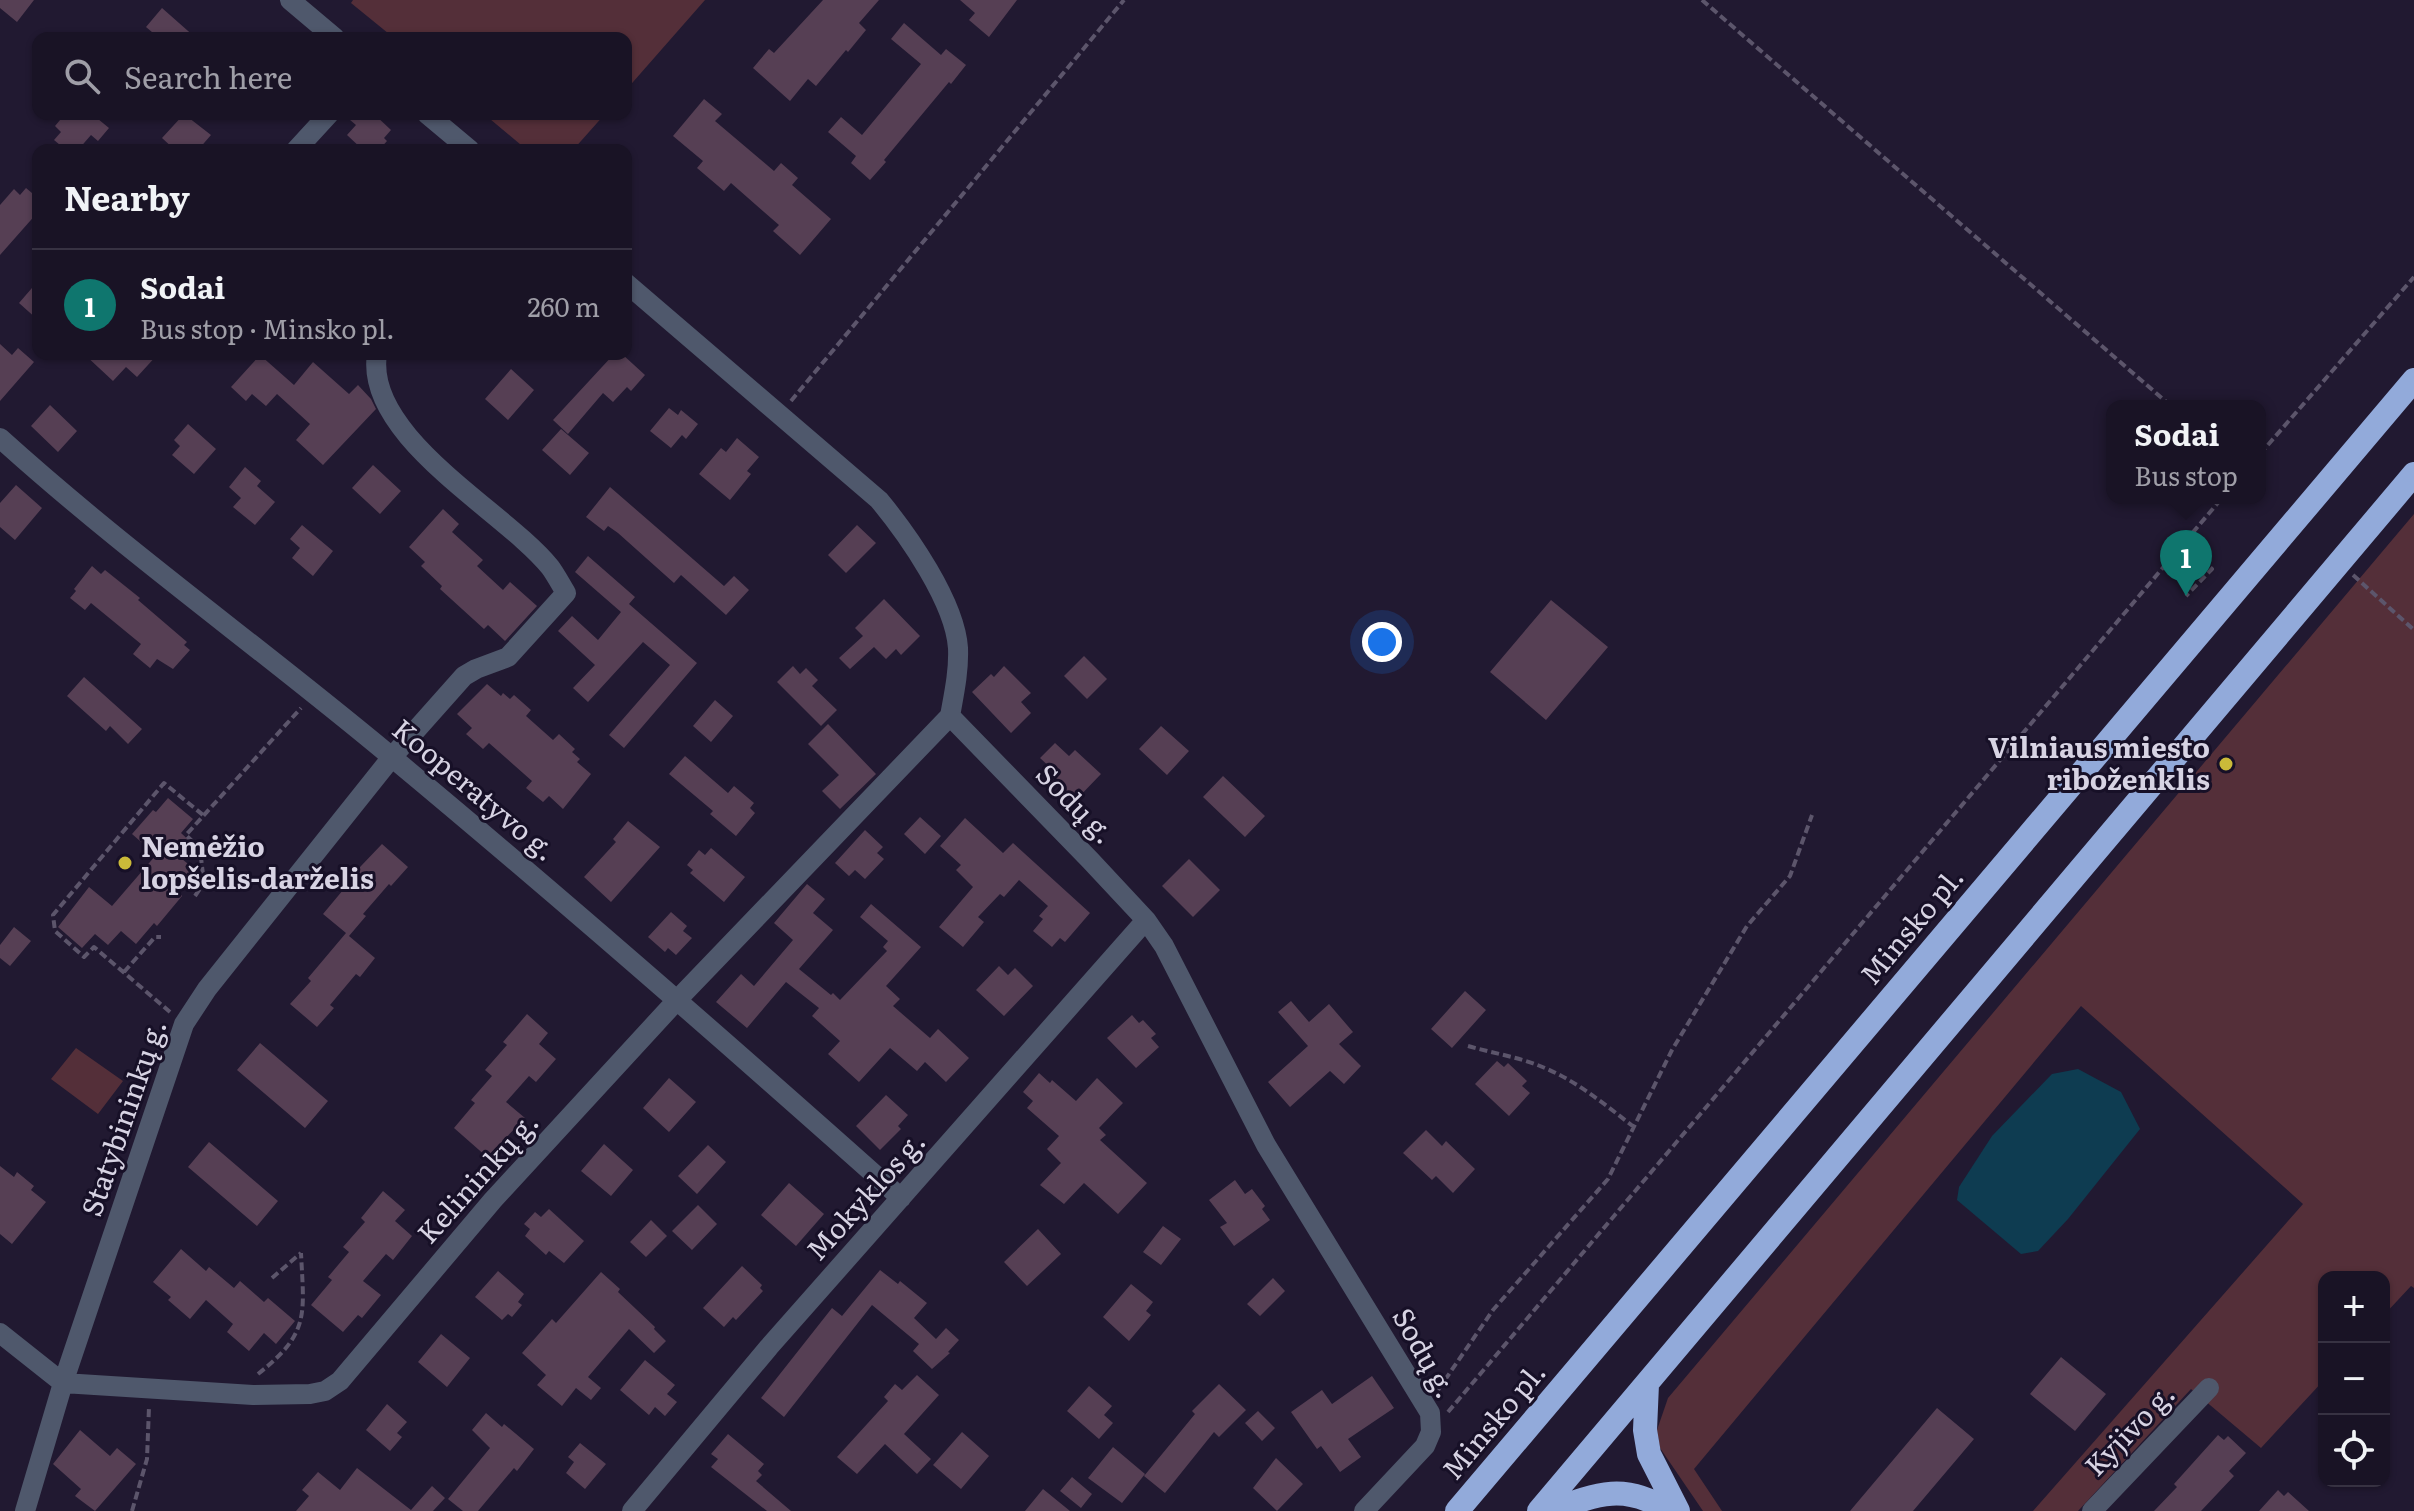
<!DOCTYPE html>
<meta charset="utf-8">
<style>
body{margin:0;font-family:Literata,serif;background:#221c2d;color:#f1f3f6}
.controls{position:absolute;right:24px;bottom:24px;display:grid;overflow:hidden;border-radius:16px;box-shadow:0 2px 6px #0004}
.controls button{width:72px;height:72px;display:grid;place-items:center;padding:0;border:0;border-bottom:2px solid #373242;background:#191325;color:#f1f3f6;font:40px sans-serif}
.you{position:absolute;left:1382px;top:642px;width:28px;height:28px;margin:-20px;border:6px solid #fff;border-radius:50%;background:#1a73e8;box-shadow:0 0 0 12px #1a73e833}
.badge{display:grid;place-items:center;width:52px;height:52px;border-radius:50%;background:#0f766e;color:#fff;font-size:26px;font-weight:700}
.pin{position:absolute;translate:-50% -66px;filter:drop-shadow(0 2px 4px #0008)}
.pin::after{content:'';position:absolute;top:42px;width:28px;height:24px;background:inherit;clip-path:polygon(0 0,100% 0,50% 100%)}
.popup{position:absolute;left:2106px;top:400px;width:160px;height:104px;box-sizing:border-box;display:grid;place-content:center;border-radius:16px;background:#191325;filter:drop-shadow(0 2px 6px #0005);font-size:26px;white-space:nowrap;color:#9f9ea7}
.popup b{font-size:30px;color:#f1f3f6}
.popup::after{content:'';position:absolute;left:50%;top:100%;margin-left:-16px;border:16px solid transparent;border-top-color:#191325}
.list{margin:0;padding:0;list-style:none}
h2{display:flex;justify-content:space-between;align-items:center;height:104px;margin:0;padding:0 32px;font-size:34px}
h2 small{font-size:26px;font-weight:400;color:#9f9ea7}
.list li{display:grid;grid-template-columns:52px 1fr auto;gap:24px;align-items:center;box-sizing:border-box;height:112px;padding:0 32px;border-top:2px solid #373242}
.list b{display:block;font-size:30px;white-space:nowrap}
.list p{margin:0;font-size:26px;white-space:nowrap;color:#9f9ea7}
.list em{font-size:26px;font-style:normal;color:#9f9ea7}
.icon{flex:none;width:44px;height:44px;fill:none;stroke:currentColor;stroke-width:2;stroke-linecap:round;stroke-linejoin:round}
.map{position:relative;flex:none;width:2414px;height:1511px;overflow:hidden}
.search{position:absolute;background:#191325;box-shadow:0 2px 6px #0004;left:32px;top:32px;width:600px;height:88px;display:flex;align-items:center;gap:20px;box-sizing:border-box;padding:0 28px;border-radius:16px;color:#9f9ea7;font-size:30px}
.panel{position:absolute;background:#191325;box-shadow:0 2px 6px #0004;left:32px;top:144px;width:600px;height:216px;border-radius:16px}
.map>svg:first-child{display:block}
.green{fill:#542f39}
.water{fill:#0e3c51}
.building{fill:#563f54}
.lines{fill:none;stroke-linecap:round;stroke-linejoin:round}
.path{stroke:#5c556b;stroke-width:4;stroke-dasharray:8 4;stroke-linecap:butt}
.street{stroke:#4f586c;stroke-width:20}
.highway{stroke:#92aada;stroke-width:24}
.poi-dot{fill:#cbba39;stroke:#171027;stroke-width:3}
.labels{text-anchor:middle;stroke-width:6;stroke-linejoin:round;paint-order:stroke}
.poi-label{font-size:28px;font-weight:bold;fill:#d7d3e3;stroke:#171027;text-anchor:end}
.street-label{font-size:28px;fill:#d7d3e3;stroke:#171027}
</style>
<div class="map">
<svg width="2414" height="1511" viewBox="0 0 2414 1511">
<rect width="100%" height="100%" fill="#211931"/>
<path class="green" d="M 353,0 L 705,0 L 626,90 L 626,38 L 394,38 L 351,3 Z
M 484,114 L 605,114 L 573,150 L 527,150 Z
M 2414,514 L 2414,1288 L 2411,1286 L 2384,1315 L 2384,1277 L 2324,1277 L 2324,1380 L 2261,1448 L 2191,1389 L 2078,1511 L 2033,1511 L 2303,1204 L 2081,1006 L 1694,1469 L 1722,1511 L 1703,1511 L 1660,1448 L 1657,1430 L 1668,1398 Z
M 76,1048 L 123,1081 L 98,1114 L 51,1079 Z"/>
<path class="water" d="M 2078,1069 L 2121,1092 L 2140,1129 L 2068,1219 L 2038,1251 L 2021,1254 L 1957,1200 L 1959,1187 L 1992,1136 L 2052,1074 Z"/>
<path class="building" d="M 0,0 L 34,0 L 17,22 L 0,8 Z
M 823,0 L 879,0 L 859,23 L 866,30 L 848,52 L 846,50 L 816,86 L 808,79 L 790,101 L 753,68 L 769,49 L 774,53 Z
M 960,0 L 1017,0 L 989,37 L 969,20 L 975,13 Z
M 162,8 L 196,38 L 159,38 L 146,27 Z
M 904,23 L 941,55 L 946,49 L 966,65 L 951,84 L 949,82 L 884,160 L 886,162 L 870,180 L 851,163 L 856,156 L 828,132 L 841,117 L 862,135 L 921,64 L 891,39 Z
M 704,99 L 722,114 L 715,121 L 774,171 L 781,163 L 798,178 L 792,185 L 831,219 L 800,255 L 773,231 L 779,225 L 731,183 L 724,191 L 697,168 L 703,161 L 673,136 Z
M 65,114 L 92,114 L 109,128 L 98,141 L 91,135 L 78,150 L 66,150 L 54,140 L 61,132 L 55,126 Z
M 184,114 L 211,135 L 198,150 L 175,150 L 162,138 Z
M 343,114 L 374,114 L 391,130 L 384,138 L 387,141 L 379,150 L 363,150 L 347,135 L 356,125 Z
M 26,188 L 38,198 L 38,212 L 0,255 L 0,205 L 14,189 L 20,195 Z
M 38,281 L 38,320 L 19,303 Z
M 0,344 L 12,355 L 18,348 L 34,362 L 0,401 Z
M 84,354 L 158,354 L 137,377 L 126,367 L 113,381 Z
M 614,354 L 622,354 L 645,375 L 631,391 L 627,387 L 613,402 L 603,393 L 568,434 L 553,420 Z
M 260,355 L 294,385 L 313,362 L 349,394 L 358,385 L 371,399 L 376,409 L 323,465 L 296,440 L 310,424 L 277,394 L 266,406 L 252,394 L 246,401 L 231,387 Z
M 511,369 L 534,390 L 508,420 L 485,399 Z
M 50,405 L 77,431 L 58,452 L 31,426 Z
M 669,408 L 678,415 L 681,410 L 698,424 L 686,439 L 682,435 L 671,448 L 650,431 Z
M 188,424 L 216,449 L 194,474 L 172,455 L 180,446 L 174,440 Z
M 561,429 L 589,453 L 570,475 L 542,450 Z
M 737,438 L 759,457 L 747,471 L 751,474 L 730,500 L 699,474 L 721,448 L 726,452 Z
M 373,465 L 401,491 L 380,514 L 352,488 Z
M 245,467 L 261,481 L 257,486 L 275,502 L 255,525 L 233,507 L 241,498 L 229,487 Z
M 16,485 L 42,508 L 15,540 L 0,527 L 0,503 Z
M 610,487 L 724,586 L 734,576 L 749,590 L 726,615 L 681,575 L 674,583 L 618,533 L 608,526 L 604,531 L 586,517 Z
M 443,509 L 459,524 L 452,532 L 483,560 L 477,566 L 503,590 L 510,582 L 537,606 L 505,641 L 488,625 L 484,629 L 440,589 L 442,586 L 421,566 L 425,562 L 409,547 Z
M 302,525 L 333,551 L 313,576 L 292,558 L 300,548 L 290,539 Z
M 857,525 L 876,543 L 846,573 L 828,555 Z
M 588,556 L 635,597 L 629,604 L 697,663 L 624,748 L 609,735 L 670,665 L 643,642 L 588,702 L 573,688 L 595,665 L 558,631 L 572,616 L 598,640 L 621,612 L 575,572 Z
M 92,566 L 101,574 L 105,570 L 140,598 L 138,600 L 187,642 L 184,645 L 190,650 L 173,669 L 157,659 L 150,668 L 133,654 L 141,644 L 91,603 L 85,610 L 70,598 L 76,591 L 74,589 Z
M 884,599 L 920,636 L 901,655 L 896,649 L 886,659 L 874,647 L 850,669 L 839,658 L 863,636 L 855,628 Z
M 1551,600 L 1608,647 L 1546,720 L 1490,672 Z
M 1084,656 L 1107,679 L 1087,699 L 1064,676 Z
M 793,666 L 800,674 L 806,668 L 818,680 L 812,686 L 837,710 L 821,726 L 777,682 Z
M 1004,666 L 1031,693 L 1021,702 L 1031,713 L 1011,733 L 972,692 L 991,674 L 994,677 Z
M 84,677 L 142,729 L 128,744 L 110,726 L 106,731 L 67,696 Z
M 487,684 L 501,696 L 503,693 L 510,699 L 514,695 L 531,710 L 526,716 L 553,740 L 559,734 L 575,749 L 572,752 L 580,759 L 577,762 L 591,774 L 563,809 L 549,796 L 543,802 L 526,788 L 532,781 L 489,743 L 483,749 L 466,734 L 472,728 L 457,714 Z
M 715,700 L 733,716 L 711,742 L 693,726 Z
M 828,724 L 876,774 L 840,809 L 822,791 L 839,775 L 808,744 Z
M 1161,726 L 1189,751 L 1167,775 L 1139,749 Z
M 1055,743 L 1069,756 L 1075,750 L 1101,774 L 1075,801 L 1049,776 L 1054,771 L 1040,758 Z
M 685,756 L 728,793 L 734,786 L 754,803 L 750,808 L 755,813 L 736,836 L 710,814 L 713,811 L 669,774 Z
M 1223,776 L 1265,816 L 1245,837 L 1203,797 Z
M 168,798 L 193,819 L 181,833 L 194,845 L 182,859 L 198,872 L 179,893 L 182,896 L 157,926 L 154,923 L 136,944 L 121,931 L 108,945 L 95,934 L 82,948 L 58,927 L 89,887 L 112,906 L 156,855 L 132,834 L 153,810 L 156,812 Z
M 920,817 L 941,836 L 925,854 L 904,834 Z
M 965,818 L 1003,853 L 1013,843 L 1090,913 L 1065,942 L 1060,938 L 1052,947 L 1033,931 L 1043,919 L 1039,916 L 1048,906 L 1019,880 L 1004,897 L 1000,894 L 978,917 L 984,922 L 963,947 L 939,927 L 973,887 L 956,870 L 961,865 L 940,846 Z
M 628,821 L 660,847 L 611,902 L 584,877 L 616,842 L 613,839 Z
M 865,830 L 883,847 L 877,853 L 884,859 L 865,879 L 855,870 L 849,876 L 835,863 Z
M 382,844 L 408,867 L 391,886 L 389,884 L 363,914 L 366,916 L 349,936 L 375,958 L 360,977 L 356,974 L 330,1005 L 334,1008 L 317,1027 L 290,1004 L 311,981 L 308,978 L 346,933 L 323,914 L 343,890 L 340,888 Z
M 711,848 L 745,877 L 724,902 L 690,873 L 693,870 L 687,865 L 699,850 L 705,855 Z
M 1189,859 L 1220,890 L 1193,917 L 1162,886 Z
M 807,884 L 825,899 L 813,913 L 833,930 L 799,969 L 831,995 L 833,993 L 840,1000 L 887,951 L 883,947 L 888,941 L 860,917 L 871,904 L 921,947 L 886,986 L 900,999 L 893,1006 L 930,1038 L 938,1029 L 969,1058 L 946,1082 L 925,1062 L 917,1071 L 890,1048 L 859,1082 L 828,1054 L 840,1041 L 812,1016 L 819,1008 L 786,982 L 747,1028 L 716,1002 L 741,974 L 754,986 L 793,940 L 774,923 Z
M 671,912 L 687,926 L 683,931 L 692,938 L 676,955 L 668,948 L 665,952 L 648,937 Z
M 14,927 L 31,941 L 10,966 L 0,958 L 0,945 Z
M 999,966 L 1008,975 L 1015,968 L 1033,986 L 1004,1016 L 976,990 Z
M 1465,991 L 1486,1010 L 1452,1048 L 1431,1029 Z
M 1291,1001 L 1309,1022 L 1329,1004 L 1353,1032 L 1339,1044 L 1361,1066 L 1344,1084 L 1330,1071 L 1290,1107 L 1268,1082 L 1308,1046 L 1278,1012 Z
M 527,1014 L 548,1033 L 539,1044 L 556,1059 L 536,1082 L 529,1076 L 506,1102 L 525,1118 L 487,1157 L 454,1128 L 475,1103 L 471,1100 L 492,1076 L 485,1070 L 507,1045 L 503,1042 Z
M 1132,1015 L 1139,1023 L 1143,1020 L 1156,1034 L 1151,1038 L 1159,1047 L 1136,1068 L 1107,1038 Z
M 260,1043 L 328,1101 L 305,1128 L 237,1070 Z
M 1497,1061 L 1504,1067 L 1508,1063 L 1527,1081 L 1522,1086 L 1530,1093 L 1509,1116 L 1475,1084 Z
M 1039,1073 L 1050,1083 L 1052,1080 L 1076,1101 L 1097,1078 L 1123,1103 L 1099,1128 L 1106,1135 L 1100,1140 L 1147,1183 L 1118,1214 L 1084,1183 L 1064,1204 L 1040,1185 L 1061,1163 L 1047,1149 L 1059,1136 L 1027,1108 L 1033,1101 L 1023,1092 Z
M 669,1078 L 696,1102 L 669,1132 L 643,1108 Z
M 886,1095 L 908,1115 L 898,1126 L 901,1129 L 880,1150 L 856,1126 Z
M 1426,1130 L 1442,1146 L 1446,1141 L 1475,1169 L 1453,1193 L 1436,1176 L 1432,1180 L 1403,1153 Z
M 209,1142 L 278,1201 L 257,1226 L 188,1167 Z
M 604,1144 L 633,1170 L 611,1196 L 581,1171 Z
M 708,1145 L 726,1162 L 697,1194 L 678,1176 Z
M 0,1166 L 14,1177 L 17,1172 L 34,1186 L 31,1190 L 46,1202 L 12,1244 L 0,1234 Z
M 1235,1180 L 1245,1194 L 1252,1189 L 1265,1206 L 1262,1209 L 1270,1220 L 1234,1246 L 1220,1227 L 1227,1223 L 1209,1200 Z
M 789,1183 L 824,1214 L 796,1246 L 761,1215 Z
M 383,1191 L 405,1210 L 395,1221 L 412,1236 L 393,1260 L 386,1254 L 363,1281 L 381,1295 L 362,1318 L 358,1315 L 343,1332 L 311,1305 L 332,1280 L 328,1277 L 349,1252 L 343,1247 L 365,1222 L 361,1218 Z
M 698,1205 L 717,1224 L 692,1250 L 672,1231 Z
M 549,1209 L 584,1241 L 564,1263 L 549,1251 L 546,1255 L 525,1236 L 530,1229 L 524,1224 L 535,1212 L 541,1217 Z
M 651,1220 L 667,1236 L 646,1257 L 630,1242 Z
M 1163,1226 L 1181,1239 L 1161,1265 L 1143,1252 Z
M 1038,1229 L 1061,1254 L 1027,1286 L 1004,1262 Z
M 181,1249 L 206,1271 L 209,1267 L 234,1288 L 240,1281 L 264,1302 L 268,1298 L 295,1321 L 276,1344 L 264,1333 L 249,1351 L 227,1332 L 233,1324 L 206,1300 L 190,1319 L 168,1300 L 171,1297 L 153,1282 Z
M 742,1266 L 762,1285 L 760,1288 L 763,1291 L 736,1320 L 733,1317 L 724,1327 L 703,1308 Z
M 880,1270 L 898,1284 L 900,1281 L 927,1303 L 914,1318 L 936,1339 L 946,1328 L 959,1340 L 948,1352 L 950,1353 L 932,1369 L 913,1351 L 919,1344 L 872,1305 L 784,1417 L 761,1398 L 832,1308 L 842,1316 Z
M 498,1271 L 524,1294 L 518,1302 L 522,1305 L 512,1317 L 508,1314 L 502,1320 L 475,1297 Z
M 601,1272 L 620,1289 L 618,1292 L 655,1327 L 654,1329 L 666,1341 L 654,1353 L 629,1329 L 588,1377 L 601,1388 L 591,1400 L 576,1388 L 562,1406 L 537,1385 L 546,1375 L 522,1353 L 552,1319 L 556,1323 Z
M 1273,1278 L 1285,1291 L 1260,1316 L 1247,1304 Z
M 1131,1284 L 1153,1302 L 1146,1311 L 1151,1315 L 1129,1341 L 1103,1317 Z
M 441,1334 L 470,1358 L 447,1387 L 418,1362 Z
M 2061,1357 L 2106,1394 L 2075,1431 L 2030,1394 Z
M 645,1360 L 675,1385 L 667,1394 L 677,1402 L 665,1416 L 655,1407 L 649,1415 L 620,1390 Z
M 917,1375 L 939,1395 L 904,1434 L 931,1459 L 917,1474 L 885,1444 L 857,1474 L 837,1457 L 888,1401 L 884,1397 L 895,1384 L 902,1390 Z
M 1372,1376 L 1394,1408 L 1348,1439 L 1361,1457 L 1340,1472 L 1321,1446 L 1317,1449 L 1291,1412 L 1322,1390 L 1332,1404 Z
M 1219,1384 L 1246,1410 L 1219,1437 L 1214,1432 L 1165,1493 L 1144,1476 L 1195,1414 L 1192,1411 Z
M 1089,1386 L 1112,1406 L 1104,1415 L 1113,1423 L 1099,1439 L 1067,1411 Z
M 387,1404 L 407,1422 L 397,1433 L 402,1437 L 390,1451 L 366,1430 Z
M 1937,1408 L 1974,1439 L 1913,1511 L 1850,1511 Z
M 1258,1411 L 1275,1428 L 1262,1441 L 1245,1423 Z
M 486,1413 L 502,1427 L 504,1424 L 534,1449 L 517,1471 L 514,1468 L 478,1511 L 463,1511 L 448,1499 L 490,1448 L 472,1430 Z
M 80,1430 L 110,1456 L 117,1448 L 136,1464 L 95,1511 L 75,1496 L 81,1489 L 53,1464 Z
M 962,1432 L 989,1456 L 961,1489 L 933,1465 Z
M 728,1434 L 764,1464 L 758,1471 L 762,1475 L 756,1481 L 791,1511 L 767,1511 L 711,1467 L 718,1459 L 711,1454 Z
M 2218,1435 L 2224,1440 L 2228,1436 L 2246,1453 L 2229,1471 L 2234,1476 L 2201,1511 L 2154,1511 L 2177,1487 L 2174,1484 Z
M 580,1443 L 606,1464 L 585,1489 L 566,1473 L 574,1462 L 568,1457 Z
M 1113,1447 L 1145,1474 L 1122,1503 L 1088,1478 Z
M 1276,1458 L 1303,1484 L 1277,1511 L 1253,1488 Z
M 357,1468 L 411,1510 L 432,1486 L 445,1498 L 433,1511 L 296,1511 L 309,1496 L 302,1490 L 318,1472 L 340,1490 Z
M 1072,1477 L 1092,1494 L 1081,1508 L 1060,1491 Z
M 1043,1489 L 1070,1511 L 1025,1511 Z
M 2278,1490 L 2284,1496 L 2288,1492 L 2309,1511 L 2259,1511 Z"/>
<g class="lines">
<path class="path" d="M 1702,0 L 2171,406
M 791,401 L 1124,0
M 2260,454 L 2414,277
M 2184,543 L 2212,569 L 2186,596
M 2353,575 L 2414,630
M 195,896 L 204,883 L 200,849 L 186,835 L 301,708
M 124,972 L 155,937 L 161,937
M 170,1012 L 94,947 L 84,957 L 55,931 L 53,915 L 164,783 L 203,815
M 1468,1046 C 1492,1053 1518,1057 1540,1066 C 1576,1080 1604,1104 1634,1127
M 272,1278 L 301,1253
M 258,1374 C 310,1333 304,1315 301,1253
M 1438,1390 L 1493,1310 L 1608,1179 L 1672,1050 L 1747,926 L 1790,876 L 1812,815
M 1448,1412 L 2222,498
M 132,1511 L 147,1459 L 149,1407"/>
<path class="street" d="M 290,0 L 335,38
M 427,114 L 470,150
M 296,150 L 329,114
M 626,283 L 879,500 C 908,535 955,602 958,648 C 959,671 954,694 950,716 L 1090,860 L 1146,920 L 1164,946 L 1266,1145 L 1430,1413 L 1431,1432 L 1425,1446 L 1364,1511
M 0,438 C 126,552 264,650 394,759 C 566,902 734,1049 901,1198
M 0,1333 L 63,1383 L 184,1024 L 207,989 L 392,757 L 464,676 L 476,669 L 508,657 L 566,593 C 561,585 556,575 550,567 C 505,511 364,437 377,354
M 25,1511 L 63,1383 L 253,1395 L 310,1394 L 325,1391 L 340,1381 L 493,1200 L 678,999 L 950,716
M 632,1511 L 769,1347 L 1146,920
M 2092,1511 L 2209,1388"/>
<path class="highway" d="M 1647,1384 L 1645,1430 L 1649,1454 L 1678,1511
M 1457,1511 L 2414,380
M 1539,1511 L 2414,474
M 1551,1511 C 1596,1494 1625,1482 1668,1511"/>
</g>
<g class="poi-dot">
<circle cx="2226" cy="764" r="8"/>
<circle cx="125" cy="863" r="8"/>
</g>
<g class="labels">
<g class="poi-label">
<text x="2210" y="758">Vilniaus miesto<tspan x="2210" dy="32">riboženklis</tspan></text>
<text x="141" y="857" text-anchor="start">Nemėžio<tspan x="141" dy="32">lopšelis-darželis</tspan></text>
</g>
<g class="street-label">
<text transform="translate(474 790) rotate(40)" y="10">Kooperatyvo g.</text>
<text transform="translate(1075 804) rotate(46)" y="10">Sodų g.</text>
<text transform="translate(1912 926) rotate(-50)" y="10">Minsko pl.</text>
<text transform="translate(124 1118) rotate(-71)" y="10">Statybininkų g.</text>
<text transform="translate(478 1178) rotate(-48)" y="10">Kelininkų g.</text>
<text transform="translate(866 1196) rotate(-48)" y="10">Mokyklos g.</text>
<text transform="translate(1424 1353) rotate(61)" y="10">Sodų g.</text>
<text transform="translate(1494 1421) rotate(-50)" y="10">Minsko pl.</text>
<text transform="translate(2130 1430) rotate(-46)" y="10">Kyjivo g.</text>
</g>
</g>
</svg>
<div class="controls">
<button>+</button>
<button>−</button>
<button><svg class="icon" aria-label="locate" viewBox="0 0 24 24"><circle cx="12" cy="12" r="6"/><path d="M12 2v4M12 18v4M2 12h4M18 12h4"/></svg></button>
</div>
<div class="you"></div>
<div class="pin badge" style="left:2186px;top:596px">1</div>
<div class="popup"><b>Sodai</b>Bus stop</div>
<div class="search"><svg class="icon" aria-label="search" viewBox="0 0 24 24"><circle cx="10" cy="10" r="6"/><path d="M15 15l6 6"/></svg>Search here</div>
<section class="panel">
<h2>Nearby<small></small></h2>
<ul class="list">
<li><span class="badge">1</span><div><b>Sodai</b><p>Bus stop · Minsko pl.</p></div><em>260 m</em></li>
</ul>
</section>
</div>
